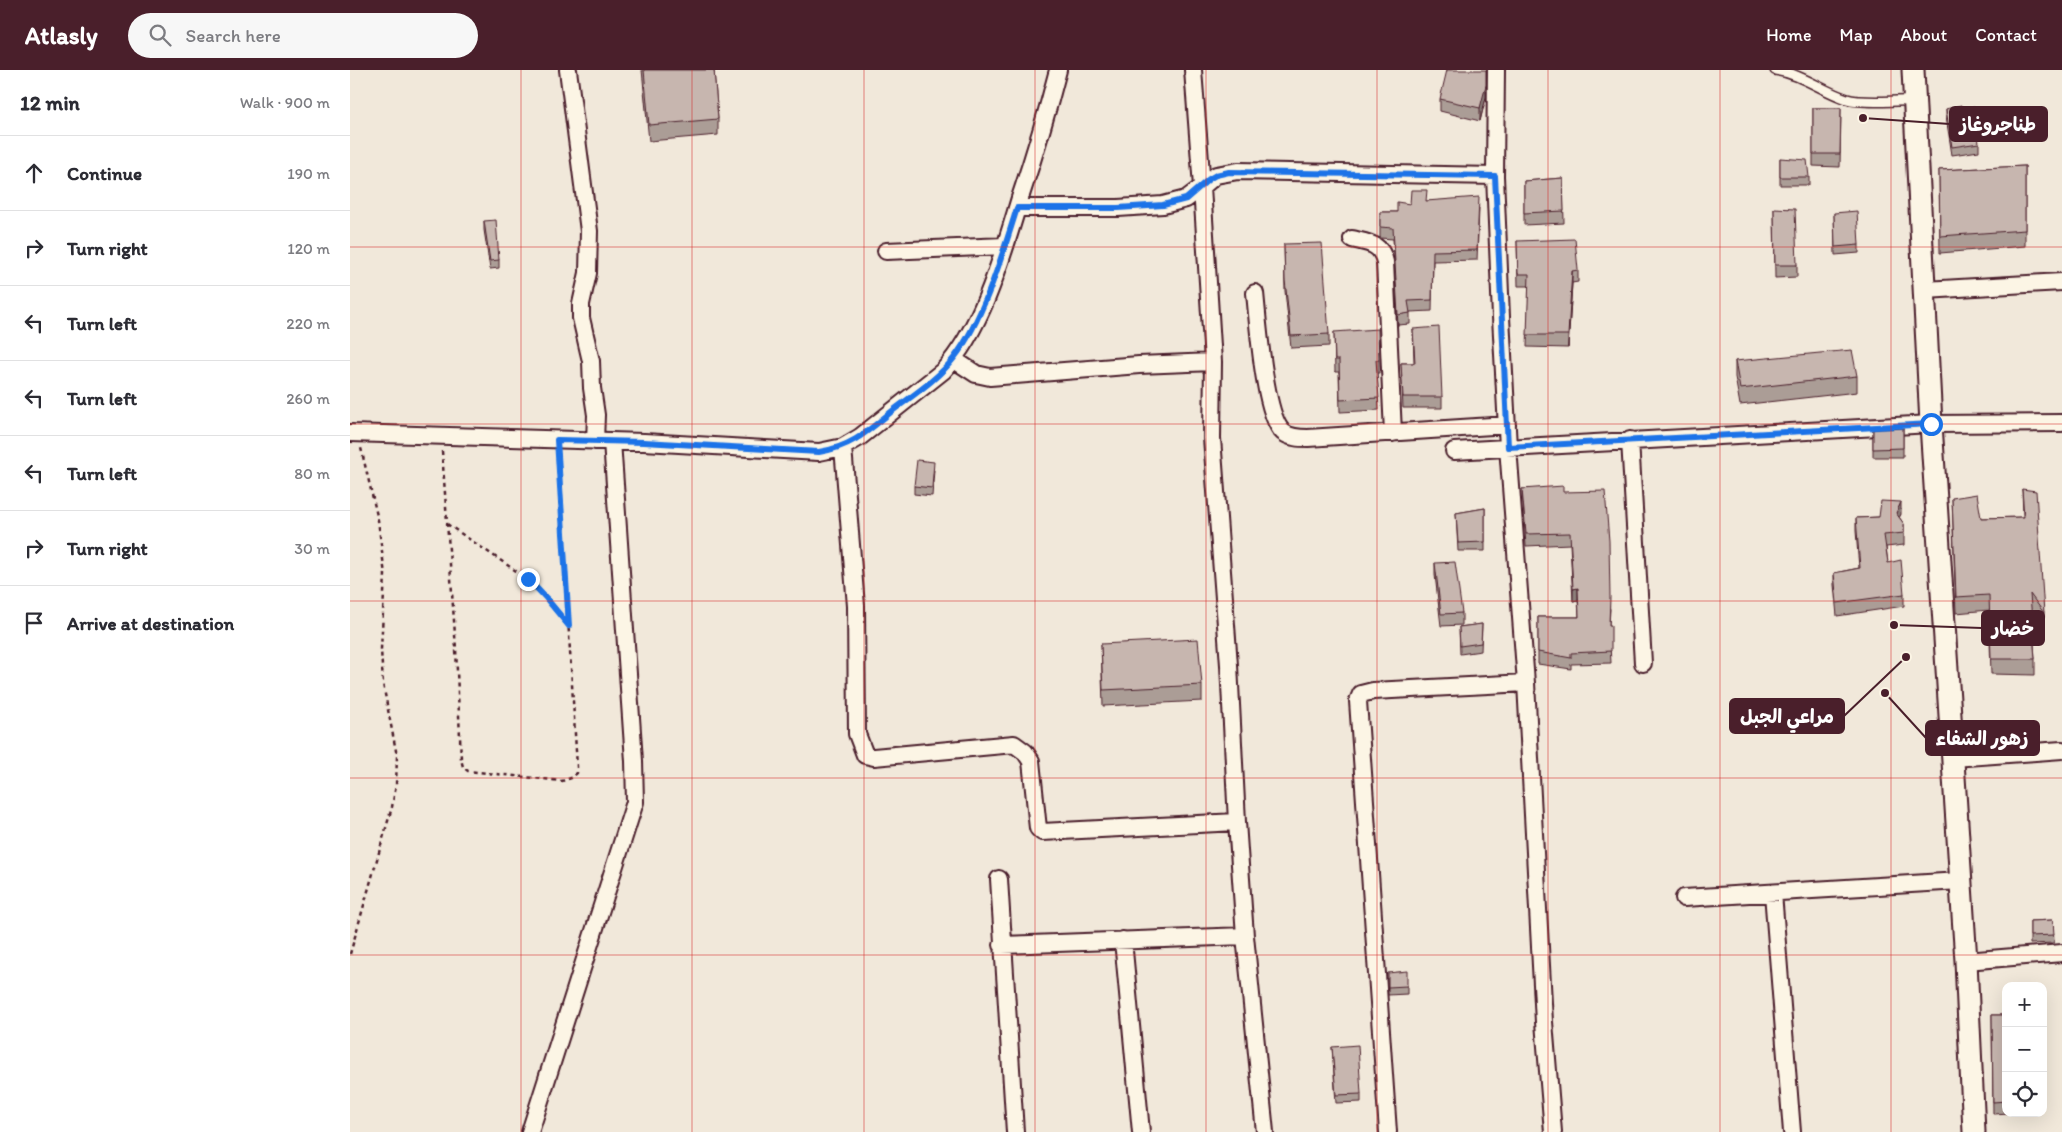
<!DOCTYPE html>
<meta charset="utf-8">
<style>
body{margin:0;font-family:Itim,"Playpen Sans Arabic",sans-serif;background:#f7f7f7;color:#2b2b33}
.controls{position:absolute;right:15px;bottom:15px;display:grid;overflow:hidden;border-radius:10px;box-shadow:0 5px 20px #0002}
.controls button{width:45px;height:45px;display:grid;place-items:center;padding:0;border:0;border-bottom:1px solid #e1e1e2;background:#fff;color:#2b2b33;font:25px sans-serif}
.stop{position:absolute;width:15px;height:15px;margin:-11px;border:4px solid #1a73e8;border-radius:50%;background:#fff}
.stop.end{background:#1a73e8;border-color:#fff;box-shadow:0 1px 5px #0008}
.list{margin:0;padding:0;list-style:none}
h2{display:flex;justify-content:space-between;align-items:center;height:65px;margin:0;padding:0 20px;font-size:21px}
h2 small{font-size:16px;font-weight:400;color:#7c7c81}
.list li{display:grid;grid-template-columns:32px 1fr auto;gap:15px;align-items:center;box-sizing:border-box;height:75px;padding:0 20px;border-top:1px solid #e1e1e2}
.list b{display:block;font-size:19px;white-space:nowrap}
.list em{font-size:16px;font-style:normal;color:#7c7c81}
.icon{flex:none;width:28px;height:28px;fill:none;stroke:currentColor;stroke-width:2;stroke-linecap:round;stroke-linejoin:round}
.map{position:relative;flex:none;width:1712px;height:1062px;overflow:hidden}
header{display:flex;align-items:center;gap:30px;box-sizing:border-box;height:70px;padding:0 25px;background:#4a1f2b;color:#fff}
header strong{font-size:24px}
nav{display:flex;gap:28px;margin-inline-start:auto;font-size:18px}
.search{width:350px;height:45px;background:#f7f7f7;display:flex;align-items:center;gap:12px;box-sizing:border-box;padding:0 18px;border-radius:28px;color:#7c7c81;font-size:19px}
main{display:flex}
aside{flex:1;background:#fff}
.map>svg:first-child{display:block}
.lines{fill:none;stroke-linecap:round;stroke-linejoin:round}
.service-casing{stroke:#4a1f2b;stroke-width:12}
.minor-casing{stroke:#4a1f2b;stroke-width:20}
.tertiary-casing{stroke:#4a1f2b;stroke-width:25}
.path{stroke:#4a1f2b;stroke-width:2.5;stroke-dasharray:4 4;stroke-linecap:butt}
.service{stroke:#fcf5e5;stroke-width:9}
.minor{stroke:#fcf5e5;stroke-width:16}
.tertiary{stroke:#fcf5e5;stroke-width:21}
.wall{fill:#ab9d96;stroke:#4a1f2b}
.shaded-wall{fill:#8b7f7a;stroke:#4a1f2b}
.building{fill:#c7b6af;stroke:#4a1f2b}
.route{stroke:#1a73e8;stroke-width:6}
.grid{fill:none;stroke:#d62828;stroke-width:1;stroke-opacity:0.55}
.leader{fill:none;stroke:#4a1f2b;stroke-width:2}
.callout-dot{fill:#4a1f2b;stroke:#fcf5e5;stroke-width:2}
.callout{fill:#4a1f2b;stroke:#4a1f2b;stroke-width:2}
.callout-label{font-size:19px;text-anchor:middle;font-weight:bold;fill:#fff}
</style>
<header>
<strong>Atlasly</strong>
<div class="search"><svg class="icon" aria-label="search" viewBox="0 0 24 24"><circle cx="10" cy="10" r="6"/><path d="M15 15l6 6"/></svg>Search here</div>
<nav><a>Home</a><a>Map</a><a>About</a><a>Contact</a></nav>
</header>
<main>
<aside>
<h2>12 min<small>Walk · 900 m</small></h2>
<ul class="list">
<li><svg class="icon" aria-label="ahead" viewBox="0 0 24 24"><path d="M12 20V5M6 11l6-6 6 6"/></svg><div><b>Continue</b></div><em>190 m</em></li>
<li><svg class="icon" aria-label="right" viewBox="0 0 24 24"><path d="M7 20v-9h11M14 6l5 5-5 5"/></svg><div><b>Turn right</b></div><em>120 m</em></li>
<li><svg class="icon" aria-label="left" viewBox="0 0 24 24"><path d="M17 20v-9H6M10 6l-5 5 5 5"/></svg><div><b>Turn left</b></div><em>220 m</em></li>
<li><svg class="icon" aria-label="left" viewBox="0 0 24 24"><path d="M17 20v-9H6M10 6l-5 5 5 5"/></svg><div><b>Turn left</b></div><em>260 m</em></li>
<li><svg class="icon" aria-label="left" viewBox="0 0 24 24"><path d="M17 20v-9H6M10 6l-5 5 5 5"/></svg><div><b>Turn left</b></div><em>80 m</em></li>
<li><svg class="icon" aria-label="right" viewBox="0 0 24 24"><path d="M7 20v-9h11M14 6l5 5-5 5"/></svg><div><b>Turn right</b></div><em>30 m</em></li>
<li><svg class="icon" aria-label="arrive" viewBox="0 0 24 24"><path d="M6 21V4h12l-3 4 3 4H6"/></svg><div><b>Arrive at destination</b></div></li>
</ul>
</aside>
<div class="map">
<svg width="1712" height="1062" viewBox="0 0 1712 1062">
<rect width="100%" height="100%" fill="#f1e8da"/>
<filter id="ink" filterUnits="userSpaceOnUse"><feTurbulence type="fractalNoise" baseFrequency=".02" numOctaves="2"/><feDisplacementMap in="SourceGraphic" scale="10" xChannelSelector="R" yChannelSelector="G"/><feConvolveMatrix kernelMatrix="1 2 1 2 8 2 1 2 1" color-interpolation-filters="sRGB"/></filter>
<g filter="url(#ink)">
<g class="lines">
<g class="service-casing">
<path id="service" d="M 1425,0 C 1452,4 1472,21 1497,29 C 1512,34 1547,30 1564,31"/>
</g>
<g class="minor-casing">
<path id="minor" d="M 218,0 L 239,161 L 238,203 L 231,234 L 231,248 L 241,291 L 242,318 L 246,345 L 245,371
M 1146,0 L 1145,106 L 1151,247 L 1158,377 L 1176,613 L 1194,952 L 1203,1062
M 667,138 L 768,138 L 813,135 L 836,129 L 852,117 L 843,0
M 1002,169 C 1018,173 1031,173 1035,192 L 1043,363
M 536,181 L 655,176
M 1575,220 L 1712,212
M 905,223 C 908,251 914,345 933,362 C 940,368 950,368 958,368 L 1157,355
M 603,289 L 626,304 L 640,307 L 789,295 L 863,292
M 0,363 L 294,372 L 469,382 L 493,377 L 510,367 L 593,301 C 633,258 653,184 670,128 C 684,86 697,43 708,0
M 1280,370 L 1293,593
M 493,377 L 506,536 L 507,664 L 515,685 L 524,687 L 664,674 L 675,682 L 681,691 L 687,749 L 688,758 L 692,762 L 887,752 L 895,866 L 915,1062
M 1104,381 L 1581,354 L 1712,353
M 1603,688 L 1712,680
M 887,752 L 879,595 L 862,368 L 863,292 L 852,117 L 866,105 L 888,101 L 1145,106
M 649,809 L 665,1062
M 1423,823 L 1442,1062
M 1334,828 L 1610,811
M 773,870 L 791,1062
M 652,875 L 895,866
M 1616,891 L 1712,883
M 180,1062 L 285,732 L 284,691 L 262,371
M 1038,1062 L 1008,631 L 1011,624 L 1023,621 L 1176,613"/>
</g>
<g class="tertiary-casing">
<path id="tertiary" d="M 1563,0 L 1581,354 L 1616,891 L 1624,1062"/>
</g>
<path class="path" d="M 92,381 L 106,579 L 111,689 L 113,697 L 118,701 L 212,711 L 221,708 L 227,703 L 227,697 L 208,383
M 97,454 L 178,509 L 196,528 L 218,555
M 0,884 L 42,737 L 46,715 L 47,686 L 33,614 L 31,579 L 35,505 L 28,450 L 11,378"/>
<use href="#service" class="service"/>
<use href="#minor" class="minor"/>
<use href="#tertiary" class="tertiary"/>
</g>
<path class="wall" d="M 292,0 L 364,0 L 368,49 L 368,65 L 299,71 Z
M 1136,27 L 1130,51 L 1090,41 L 1090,29 Z
M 1463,38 L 1491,38 L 1490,97 L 1463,96 Z
M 1596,39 L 1612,41 L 1629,73 L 1629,81 L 1602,85 L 1596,47 Z
M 1430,88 L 1459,107 L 1459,115 L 1430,115 Z
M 1675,96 L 1675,176 L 1590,183 L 1589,100 Z
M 1213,108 L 1214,153 L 1174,155 L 1174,111 Z
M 1077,131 L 1129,138 L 1127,190 L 1083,191 L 1082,241 L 1060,242 L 1060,254 L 1048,255 L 1043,169 L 1030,168 L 1030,142 L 1047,142 L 1060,134 Z
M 1424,138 L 1447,195 L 1447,207 L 1425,208 Z
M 1484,143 L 1509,175 L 1509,183 L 1485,185 Z
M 134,151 L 149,190 L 149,198 L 140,199 L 134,160 Z
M 1167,171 L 1228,200 L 1228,212 L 1222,213 L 1218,278 L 1177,277 L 1179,216 L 1168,216 Z
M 934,174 L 979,264 L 979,276 L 941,278 L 935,221 Z
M 1063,259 L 1092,327 L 1092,338 L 1053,338 L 1051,293 L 1064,293 Z
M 984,262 L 1029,290 L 1029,303 L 1027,303 L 1029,340 L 990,342 L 989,302 L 985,302 Z
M 1385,291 L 1507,306 L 1507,322 L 1390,335 L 1385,307 Z
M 1553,358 L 1553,387 L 1523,387 L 1523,359 Z
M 584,400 L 582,426 L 564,424 L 564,416 Z
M 1172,419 L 1213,422 L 1260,539 L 1259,555 L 1261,593 L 1221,594 L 1221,599 L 1188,594 L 1188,547 L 1229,547 L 1228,530 L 1223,531 L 1220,474 L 1176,476 Z
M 1672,419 L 1694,543 L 1694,558 L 1682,541 L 1685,589 L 1685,605 L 1641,604 L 1639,540 L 1606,543 L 1602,428 L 1631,448 L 1673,447 Z
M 1135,438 L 1135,481 L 1108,481 L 1106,443 Z
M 1551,444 L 1549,447 L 1554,454 L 1554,475 L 1536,477 L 1538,493 L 1554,524 L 1554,536 L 1487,546 L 1484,515 L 1484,503 L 1509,498 L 1506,461 L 1506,448 L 1529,447 Z
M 1085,493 L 1112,543 L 1112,555 L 1091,556 L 1085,505 Z
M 1132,554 L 1131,581 L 1110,584 L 1109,557 Z
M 751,574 L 852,615 L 852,631 L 753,636 Z
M 1703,850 L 1704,873 L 1680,874 L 1680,851 Z
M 1038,903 L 1057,916 L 1057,924 L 1038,925 Z
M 1642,945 L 1656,945 L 1656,1043 L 1660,1043 L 1643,1044 Z
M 982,977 L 1011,1024 L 1011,1032 L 986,1033 Z"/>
<path class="shaded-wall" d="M 1136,0 L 1136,27 L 1130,51 L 1130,38 Z
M 1222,201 L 1222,213 L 1218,278 L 1218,265 Z
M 1551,432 L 1551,444 L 1546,455 L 1546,443 Z
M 1228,518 L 1228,530 L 1223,531 L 1223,519 Z"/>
<path class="building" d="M 294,0 L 364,0 L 368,49 L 299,55 Z
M 1097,0 L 1136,0 L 1136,15 L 1130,38 L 1090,29 Z
M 1611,35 L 1612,41 L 1624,37 L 1629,73 L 1602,77 L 1596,39 Z
M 1463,38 L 1491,38 L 1490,84 L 1463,84 Z
M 1430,88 L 1457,90 L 1459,107 L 1430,107 Z
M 1675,96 L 1675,160 L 1590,166 L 1589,100 Z
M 1213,108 L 1214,141 L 1174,143 L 1174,111 Z
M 1061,120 L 1077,120 L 1076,131 L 1129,127 L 1127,180 L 1083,181 L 1082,230 L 1058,231 L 1060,243 L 1048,245 L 1043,158 L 1030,157 L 1030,142 L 1047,142 L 1047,132 L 1060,134 Z
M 1424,138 L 1445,139 L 1447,195 L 1425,195 Z
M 1507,141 L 1509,175 L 1485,177 L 1484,143 Z
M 146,150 L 149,190 L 140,191 L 134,151 Z
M 1225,169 L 1228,200 L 1222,201 L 1218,265 L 1177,265 L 1179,204 L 1168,204 L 1167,171 Z
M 972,173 L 979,264 L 941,266 L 935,210 L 934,174 Z
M 1089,257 L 1092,327 L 1053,327 L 1051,293 L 1065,293 L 1063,259 Z
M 1028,259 L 1029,290 L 1026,290 L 1029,328 L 990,330 L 989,290 L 985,290 L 984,262 Z
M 1502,280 L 1507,306 L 1390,319 L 1385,291 Z
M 1553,358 L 1553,378 L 1523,379 L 1523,359 Z
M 567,390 L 584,392 L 582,418 L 564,416 Z
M 1213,416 L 1213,422 L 1255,421 L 1259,471 L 1260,528 L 1259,555 L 1261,555 L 1261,581 L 1221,583 L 1221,588 L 1188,582 L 1188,547 L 1229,547 L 1228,518 L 1223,519 L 1220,463 L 1176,464 L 1172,419 Z
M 1672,419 L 1686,421 L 1694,543 L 1680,524 L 1685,589 L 1641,589 L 1639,525 L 1606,527 L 1602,428 L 1627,424 L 1631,448 L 1674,447 Z
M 1531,431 L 1551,432 L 1546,443 L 1554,454 L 1554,463 L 1534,465 L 1538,493 L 1551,490 L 1554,524 L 1487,533 L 1484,503 L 1510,498 L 1506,448 L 1529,447 Z
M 1135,438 L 1135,472 L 1108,473 L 1106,443 Z
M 1105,492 L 1112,543 L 1091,544 L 1085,493 Z
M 1132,554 L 1131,573 L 1110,576 L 1109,557 Z
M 848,569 L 852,615 L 753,620 L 751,574 Z
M 1703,850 L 1704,865 L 1680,866 L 1680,851 Z
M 1057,901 L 1057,916 L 1038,917 L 1038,903 Z
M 1642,945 L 1656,945 L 1656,1031 L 1643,1032 Z
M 1008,975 L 1011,1024 L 986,1025 L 982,977 Z"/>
</g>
<g class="lines" filter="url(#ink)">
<path class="route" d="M 178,509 L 196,528 L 219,556 L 207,370 L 294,372 L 469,382 C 501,377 517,362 541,342 C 563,325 587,310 604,288 C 633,251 653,183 667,138 L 768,138 L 813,135 L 836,129 L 859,109 L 866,105 L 879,102 L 1145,106 L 1158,377 L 1581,354"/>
</g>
<path class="grid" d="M 171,0 L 171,1062M 342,0 L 342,1062M 514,0 L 514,1062M 685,0 L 685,1062M 856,0 L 856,1062M 1027,0 L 1027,1062M 1198,0 L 1198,1062M 1370,0 L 1370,1062M 1541,0 L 1541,1062M 0,177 L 1712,177M 0,354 L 1712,354M 0,531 L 1712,531M 0,708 L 1712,708M 0,885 L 1712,885"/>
<path class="leader" d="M1513 48L1600 54M1544 555L1632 558M1556 587L1494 646M1535 623L1576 668"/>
<g class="callout-dot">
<circle cx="1513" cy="48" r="5"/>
<circle cx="1544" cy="555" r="5"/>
<circle cx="1556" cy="587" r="5"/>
<circle cx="1535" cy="623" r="5"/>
</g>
<g class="callout">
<rect x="1600" y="37" width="97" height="34" rx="5"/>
<rect x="1632" y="541" width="62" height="34" rx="5"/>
<rect x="1380" y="629" width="114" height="34" rx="5"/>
<rect x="1576" y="651" width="113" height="34" rx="5"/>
</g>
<g class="callout-label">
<text x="1648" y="61">طناجروغاز</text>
<text x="1663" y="565">خضار</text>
<text x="1437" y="653">مراعي الجبل</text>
<text x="1632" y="675">زهور الشفاء</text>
</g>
</svg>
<div class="controls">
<button>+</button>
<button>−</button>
<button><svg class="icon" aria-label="locate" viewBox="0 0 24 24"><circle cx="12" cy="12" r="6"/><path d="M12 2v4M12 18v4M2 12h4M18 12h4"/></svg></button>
</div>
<div class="stop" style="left:1581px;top:354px"></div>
<div class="stop end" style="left:178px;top:509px"></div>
</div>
</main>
